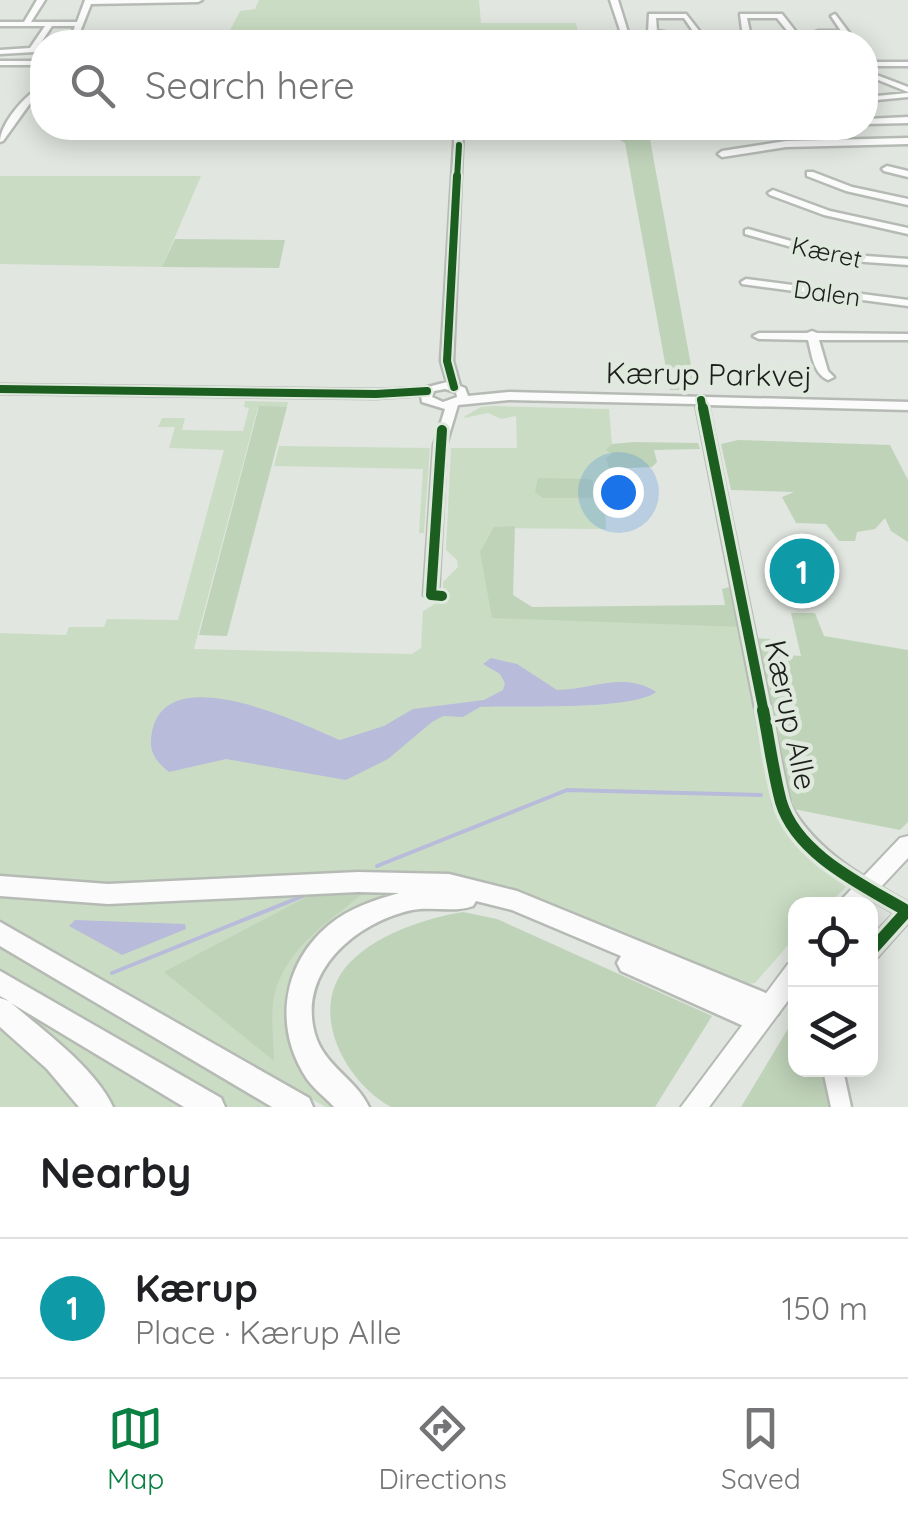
<!DOCTYPE html>
<meta charset="utf-8">
<style>
body{margin:0;font-family:Quicksand,sans-serif;background:#f6f6f6;color:#202124}
.controls{position:absolute;right:30px;bottom:30px;display:grid;overflow:hidden;border-radius:20px;box-shadow:0 5px 25px #0003}
.controls button{width:90px;height:90px;display:grid;place-items:center;padding:0;border:0;border-bottom:2px solid #e0e0e0;background:#fff;color:#202124;font:50px sans-serif}
.you{position:absolute;left:618px;top:492px;width:35px;height:35px;margin:-25px;border:8px solid #fff;border-radius:50%;background:#1a73e8;box-shadow:0 0 0 15px #1a73e833}
.badge{display:grid;place-items:center;width:65px;height:65px;border-radius:50%;background:#0b8043;color:#fff;font-size:32px;font-weight:700}
.pin{position:absolute;translate:-50% -50%;border:5px solid #fff;box-shadow:0 2px 10px #0006}
.list{margin:0;padding:0;list-style:none}
h2{display:flex;justify-content:space-between;align-items:center;height:130px;margin:0;padding:0 40px;font-size:42px}
h2 small{font-size:32px;font-weight:400;color:#757577}
.list li{display:grid;grid-template-columns:65px 1fr auto;gap:30px;align-items:center;box-sizing:border-box;height:140px;padding:0 40px;border-top:2px solid #e0e0e0}
.list b{display:block;font-size:38px;white-space:nowrap}
.list p{margin:0;font-size:32px;white-space:nowrap;color:#757577}
.list em{font-size:32px;font-style:normal;color:#757577}
.icon{flex:none;width:55px;height:55px;fill:none;stroke:currentColor;stroke-width:2;stroke-linecap:round;stroke-linejoin:round}
.map{position:relative;flex:none;width:908px;height:1107px;overflow:hidden}
.search{position:absolute;background:#fff;box-shadow:0 5px 25px #0003;left:30px;right:30px;top:30px;height:110px;display:flex;align-items:center;gap:25px;box-sizing:border-box;padding:0 35px;border-radius:40px;color:#757577;font-size:38px}
.sheet{height:270px;background:#fff}
nav{display:flex;justify-content:space-around;align-items:center;box-sizing:border-box;height:140px;border-top:2px solid #e0e0e0;background:#fff;font-size:28px;color:#757577}
nav a{display:grid;justify-items:center;gap:5px}
nav .on{color:#0b8043}
.map>svg:first-child{display:block}
.green{fill:#caddc4}
.forest{fill:#bfd3b9}
.water{fill:#b8bbda}
.lines{fill:none;stroke-linecap:round;stroke-linejoin:round}
.stream{stroke:#b8bbda;stroke-width:4}
.minor-casing{stroke:#b6bab5;stroke-width:5}
.major-casing{stroke:#b6bab5;stroke-width:4}
.highway-casing{stroke:#b6bab5;stroke-width:5}
.minor{fill:#fafbfa;fill-rule:evenodd}
.major{fill:#fafbfa;fill-rule:evenodd}
.highway{fill:#fafbfa;fill-rule:evenodd}
.cycleway-far3-casing{stroke:#e0e9dd;stroke-width:10}
.cycleway-far2-casing{stroke:#e0e9dd;stroke-width:12}
.cycleway-far1-casing{stroke:#e0e9dd;stroke-width:16}
.cycleway-casing{stroke:#e0e9dd;stroke-width:19}
.cycleway-far3{stroke:#1b5e20;stroke-width:6}
.cycleway-far2{stroke:#1b5e20;stroke-width:8}
.cycleway-far1{stroke:#1b5e20;stroke-width:10}
.cycleway{stroke:#1b5e20;stroke-width:12}
.labels{text-anchor:middle;stroke-width:9;stroke-linejoin:round;paint-order:stroke}
.far-street-label{font-size:25px;fill:#1c1f1b;stroke:#e0e9dd}
.street-label{font-size:30px;fill:#1c1f1b;stroke:#e0e9dd}
</style>
<div class="map">
<svg width="908" height="1107" viewBox="0 0 908 1107">
<rect width="100%" height="100%" fill="#e1e6e0"/>
<path class="green" d="M 259,0 L 479,0 L 481,23 L 576,23 L 580,42 L 442,42 L 441,31 L 298,33 L 295,42 L 224,42 L 240,11 L 255,9 Z
M 0,176 L 201,176 L 162,267 L 0,264 Z
M 245,401 L 288,402 L 287,407 L 258,407 L 194,649 L 412,654 L 421,648 L 423,611 L 443,599 L 443,582 L 458,567 L 457,560 L 446,550 L 451,448 L 517,448 L 516,416 L 501,419 L 488,413 L 464,418 L 465,416 L 481,407 L 493,406 L 609,409 L 612,444 L 605,450 L 612,454 L 609,468 L 615,503 L 605,503 L 606,529 L 494,528 L 492,617 L 743,627 L 768,754 L 770,787 L 779,816 L 796,842 L 846,887 L 829,904 L 796,904 L 795,937 L 755,983 L 737,985 L 509,891 L 103,887 L 0,877 L 0,633 L 66,635 L 69,627 L 104,627 L 107,619 L 178,620 L 224,450 L 169,448 L 175,427 L 158,427 L 162,418 L 185,418 L 182,430 L 243,431 L 249,408 L 244,407 Z
M 279,446 L 430,448 L 424,533 L 419,533 L 423,469 L 274,466 Z
M 412,885 C 526,897 630,952 734,996 L 732,1001 C 685,981 639,961 592,941 C 510,907 414,862 335,928 C 314,945 297,970 292,997 C 284,1043 308,1081 344,1107 L 326,1107 L 198,1037 L 0,921 L 0,890 L 61,897 L 138,897 Z
M 0,944 L 279,1107 L 229,1107 L 199,1091 L 0,971 Z
M 0,997 L 184,1107 L 107,1107 L 0,1004 Z
M 0,1025 L 44,1062 L 85,1107 L 0,1107 Z"/>
<path class="forest" d="M 611,128 L 648,128 L 694,382 L 690,390 L 670,390 L 625,143 L 616,138 Z
M 175,239 L 285,240 L 279,268 L 162,267 Z
M 259,406 L 287,407 L 227,636 L 199,635 Z
M 738,440 L 890,445 L 908,480 L 908,542 L 891,531 L 885,518 L 875,529 L 857,532 L 855,541 L 839,541 L 826,524 L 796,523 L 782,497 L 794,492 L 731,490 L 721,444 Z
M 634,442 L 698,443 L 700,449 L 654,450 L 657,462 L 652,467 L 609,469 L 606,458 L 612,454 L 605,450 L 612,444 Z
M 538,478 L 589,479 L 593,481 L 594,498 L 543,498 L 535,492 Z
M 515,526 L 513,595 L 532,607 L 725,605 L 722,589 L 733,586 L 739,627 L 492,618 L 480,552 L 494,527 Z
M 791,613 L 815,613 L 824,636 L 908,650 L 908,822 L 900,830 L 793,809 L 784,789 L 753,638 L 770,639 L 774,654 L 801,656 Z
M 366,891 C 332,919 290,945 276,989 C 269,1010 274,1040 274,1061 L 164,972 L 316,892 Z
M 463,912 L 497,919 L 712,1016 L 655,1107 L 391,1107 C 347,1083 308,1015 345,968 C 371,936 425,918 463,912 Z
M 795,1017 L 796,1070 L 824,1070 L 831,1107 L 741,1107 Z"/>
<path class="water" d="M 491,658 L 517,664 L 557,690 C 590,690 625,671 656,692 C 631,711 518,705 480,707 L 463,717 L 443,716 L 432,722 L 388,759 L 346,780 L 226,759 L 169,772 C 155,761 148,751 152,732 C 166,658 301,723 340,740 L 384,726 L 413,709 L 484,700 L 503,690 L 505,683 L 500,674 L 483,664 Z
M 75,920 L 185,924 L 186,929 L 122,955 L 69,926 Z"/>
<g class="lines">
<path class="stream" d="M 377,866 L 567,790 L 761,795
M 112,973 L 303,896"/>
<g class="minor-casing">
<path id="minor" d="M 37,0 L 45,0 L 31,22 L 77,22 L 85,0 L 202,0 L 198,2 L 91,4 L 76,42 L 69,42 L 75,26 L 52,26 L 35,52 L 0,54 L 0,50 L 30,48 L 45,26 L 0,26 L 0,22 L 24,22 Z
M 610,0 L 618,0 L 631,42 L 624,42 Z
M 649,14 L 686,14 L 704,37 L 743,37 L 740,14 L 782,14 L 800,37 L 819,31 L 841,31 L 831,16 L 835,14 L 856,42 L 849,42 L 844,35 L 820,35 L 799,42 L 751,42 L 694,41 L 658,36 L 654,40 L 648,33 ZM 656,18 L 684,18 L 697,37 L 657,31 ZM 747,18 L 777,18 L 793,38 L 751,37 Z
M 0,61 L 42,61 L 42,65 L 0,65 Z
M 866,62 L 908,62 L 908,66 L 866,66 Z
M 866,71 L 908,87 L 908,92 L 866,75 Z
M 42,87 L 42,92 L 36,95 L 3,141 L 0,142 C 0,124 26,93 42,87 Z
M 908,93 L 908,97 L 866,101 L 866,97 Z
M 908,117 L 908,123 L 866,124 L 866,119 Z
M 455,128 L 463,128 L 453,361 L 460,386 L 465,388 L 468,396 L 509,392 L 908,402 L 908,410 L 708,405 L 790,805 C 817,852 862,877 908,903 L 908,922 L 877,957 L 870,959 L 870,939 L 895,913 C 841,881 805,861 774,805 L 696,404 L 509,400 L 458,405 L 446,445 L 438,595 L 431,599 L 424,595 L 434,445 L 445,409 L 422,402 L 421,395 L 376,398 L 0,393 L 0,385 L 376,390 L 424,388 L 447,382 L 441,361 ZM 445,389 L 456,392 L 457,397 L 443,402 L 432,397 L 434,391 Z
M 908,138 L 908,144 L 786,147 L 722,157 L 718,154 L 722,151 L 786,141 Z
M 887,166 L 908,171 L 908,177 L 884,171 L 882,169 Z
M 807,172 L 813,172 L 852,187 L 908,199 L 908,205 L 846,191 L 807,176 Z
M 773,190 L 830,211 L 908,228 L 908,234 L 824,215 L 770,195 L 768,193 Z
M 748,229 L 838,254 L 908,259 L 908,265 L 838,260 L 745,234 L 745,230 Z
M 746,279 L 908,300 L 908,306 L 742,284 L 741,282 Z
M 812,331 L 817,333 L 908,334 L 908,340 L 819,340 L 828,371 L 834,377 L 828,380 C 813,373 812,355 808,340 L 759,339 L 753,336 L 759,333 L 807,333 Z
M 823,1070 L 843,1070 L 851,1107 L 831,1107 Z"/>
</g>
<g class="major-casing">
<path id="major" d="M 908,836 L 908,858 L 865,904 L 840,904 L 843,898 L 900,838 Z
M 796,961 L 796,990 L 709,1107 L 681,1107 L 788,964 Z"/>
</g>
<g class="highway-casing">
<path id="highway" d="M 358,872 L 449,874 L 517,891 L 778,998 L 782,1006 L 778,1014 L 770,1017 L 767,1028 L 757,1032 L 621,971 L 617,963 L 621,956 L 512,910 L 476,901 L 473,906 C 454,913 432,906 412,910 C 357,922 297,971 315,1034 C 324,1066 356,1079 369,1107 L 334,1107 C 326,1098 314,1089 307,1079 C 273,1028 282,964 329,925 C 349,908 375,900 399,893 L 358,892 L 108,904 L 0,896 L 0,876 L 108,884 Z
M 0,922 L 309,1098 L 313,1107 L 272,1107 L 0,946 Z
M 0,971 L 221,1098 L 225,1107 L 184,1107 L 11,1003 C 44,1031 95,1068 113,1107 L 79,1107 L 47,1069 L 0,1027 L 0,998 L 9,1001 L 0,996 Z"/>
</g>
<use href="#minor" class="minor"/>
<use href="#major" class="major"/>
<use href="#highway" class="highway"/>
<g class="cycleway-far3-casing">
<path id="cycleway-far3" d="M 457,179 L 459,145"/>
</g>
<g class="cycleway-far2-casing">
<path id="cycleway-far2" d="M 454,387 L 447,361 L 457,176
M 0,389 L 376,394 L 427,391
M 701,400 L 703,410"/>
</g>
<g class="cycleway-far1-casing">
<path id="cycleway-far1" d="M 703,408 L 764,713
M 442,430 L 431,595 L 442,596"/>
</g>
<g class="cycleway-casing">
<path id="cycleway" d="M 763,710 C 769,740 773,772 781,802 C 797,855 863,885 907,911 L 870,952"/>
</g>
<use href="#cycleway-far3" class="cycleway-far3"/>
<use href="#cycleway-far2" class="cycleway-far2"/>
<use href="#cycleway-far1" class="cycleway-far1"/>
<use href="#cycleway" class="cycleway"/>
</g>
<g class="labels">
<g class="far-street-label">
<text transform="translate(827 252) rotate(12)" y="9">Kæret</text>
<text transform="translate(827 293) rotate(8)" y="9">Dalen</text>
</g>
<g class="street-label">
<text transform="translate(709 375) rotate(1)" y="10">Kærup Parkvej</text>
<text transform="translate(790 715) rotate(78)" y="10">Kærup Alle</text>
</g>
</g>
</svg>
<div class="controls">
<button><svg class="icon" aria-label="locate" viewBox="0 0 24 24"><circle cx="12" cy="12" r="6"/><path d="M12 2v4M12 18v4M2 12h4M18 12h4"/></svg></button>
<button><svg class="icon" aria-label="layers" viewBox="0 0 24 24"><path d="M12 4l9 5-9 5-9-5zM3 14l9 5 9-5"/></svg></button>
</div>
<div class="you"></div>
<div class="pin badge" style="left:802px;top:571px;background:#0f9aa8">1</div>
<div class="search"><svg class="icon" aria-label="search" viewBox="0 0 24 24"><circle cx="10" cy="10" r="6"/><path d="M15 15l6 6"/></svg>Search here</div>
</div>
<section class="sheet">
<h2>Nearby<small></small></h2>
<ul class="list">
<li><span class="badge" style="background:#0f9aa8">1</span><div><b>Kærup</b><p>Place · Kærup Alle</p></div><em>150 m</em></li>
</ul>
</section>
<nav>
<a class="on"><svg class="icon" aria-label="map" viewBox="0 0 24 24"><path d="M3 6l6-2 6 2 6-2v14l-6 2-6-2-6 2zM9 4v14M15 6v14"/></svg>Map</a>
<a><svg class="icon" aria-label="directions" viewBox="0 0 24 24"><path d="M12 3l9 9-9 9-9-9zM9 14v-3h6M13 9l2 2-2 2"/></svg>Directions</a>
<a><svg class="icon" aria-label="saved" viewBox="0 0 24 24"><path d="M7 4h10v16l-5-4-5 4z"/></svg>Saved</a>
</nav>
